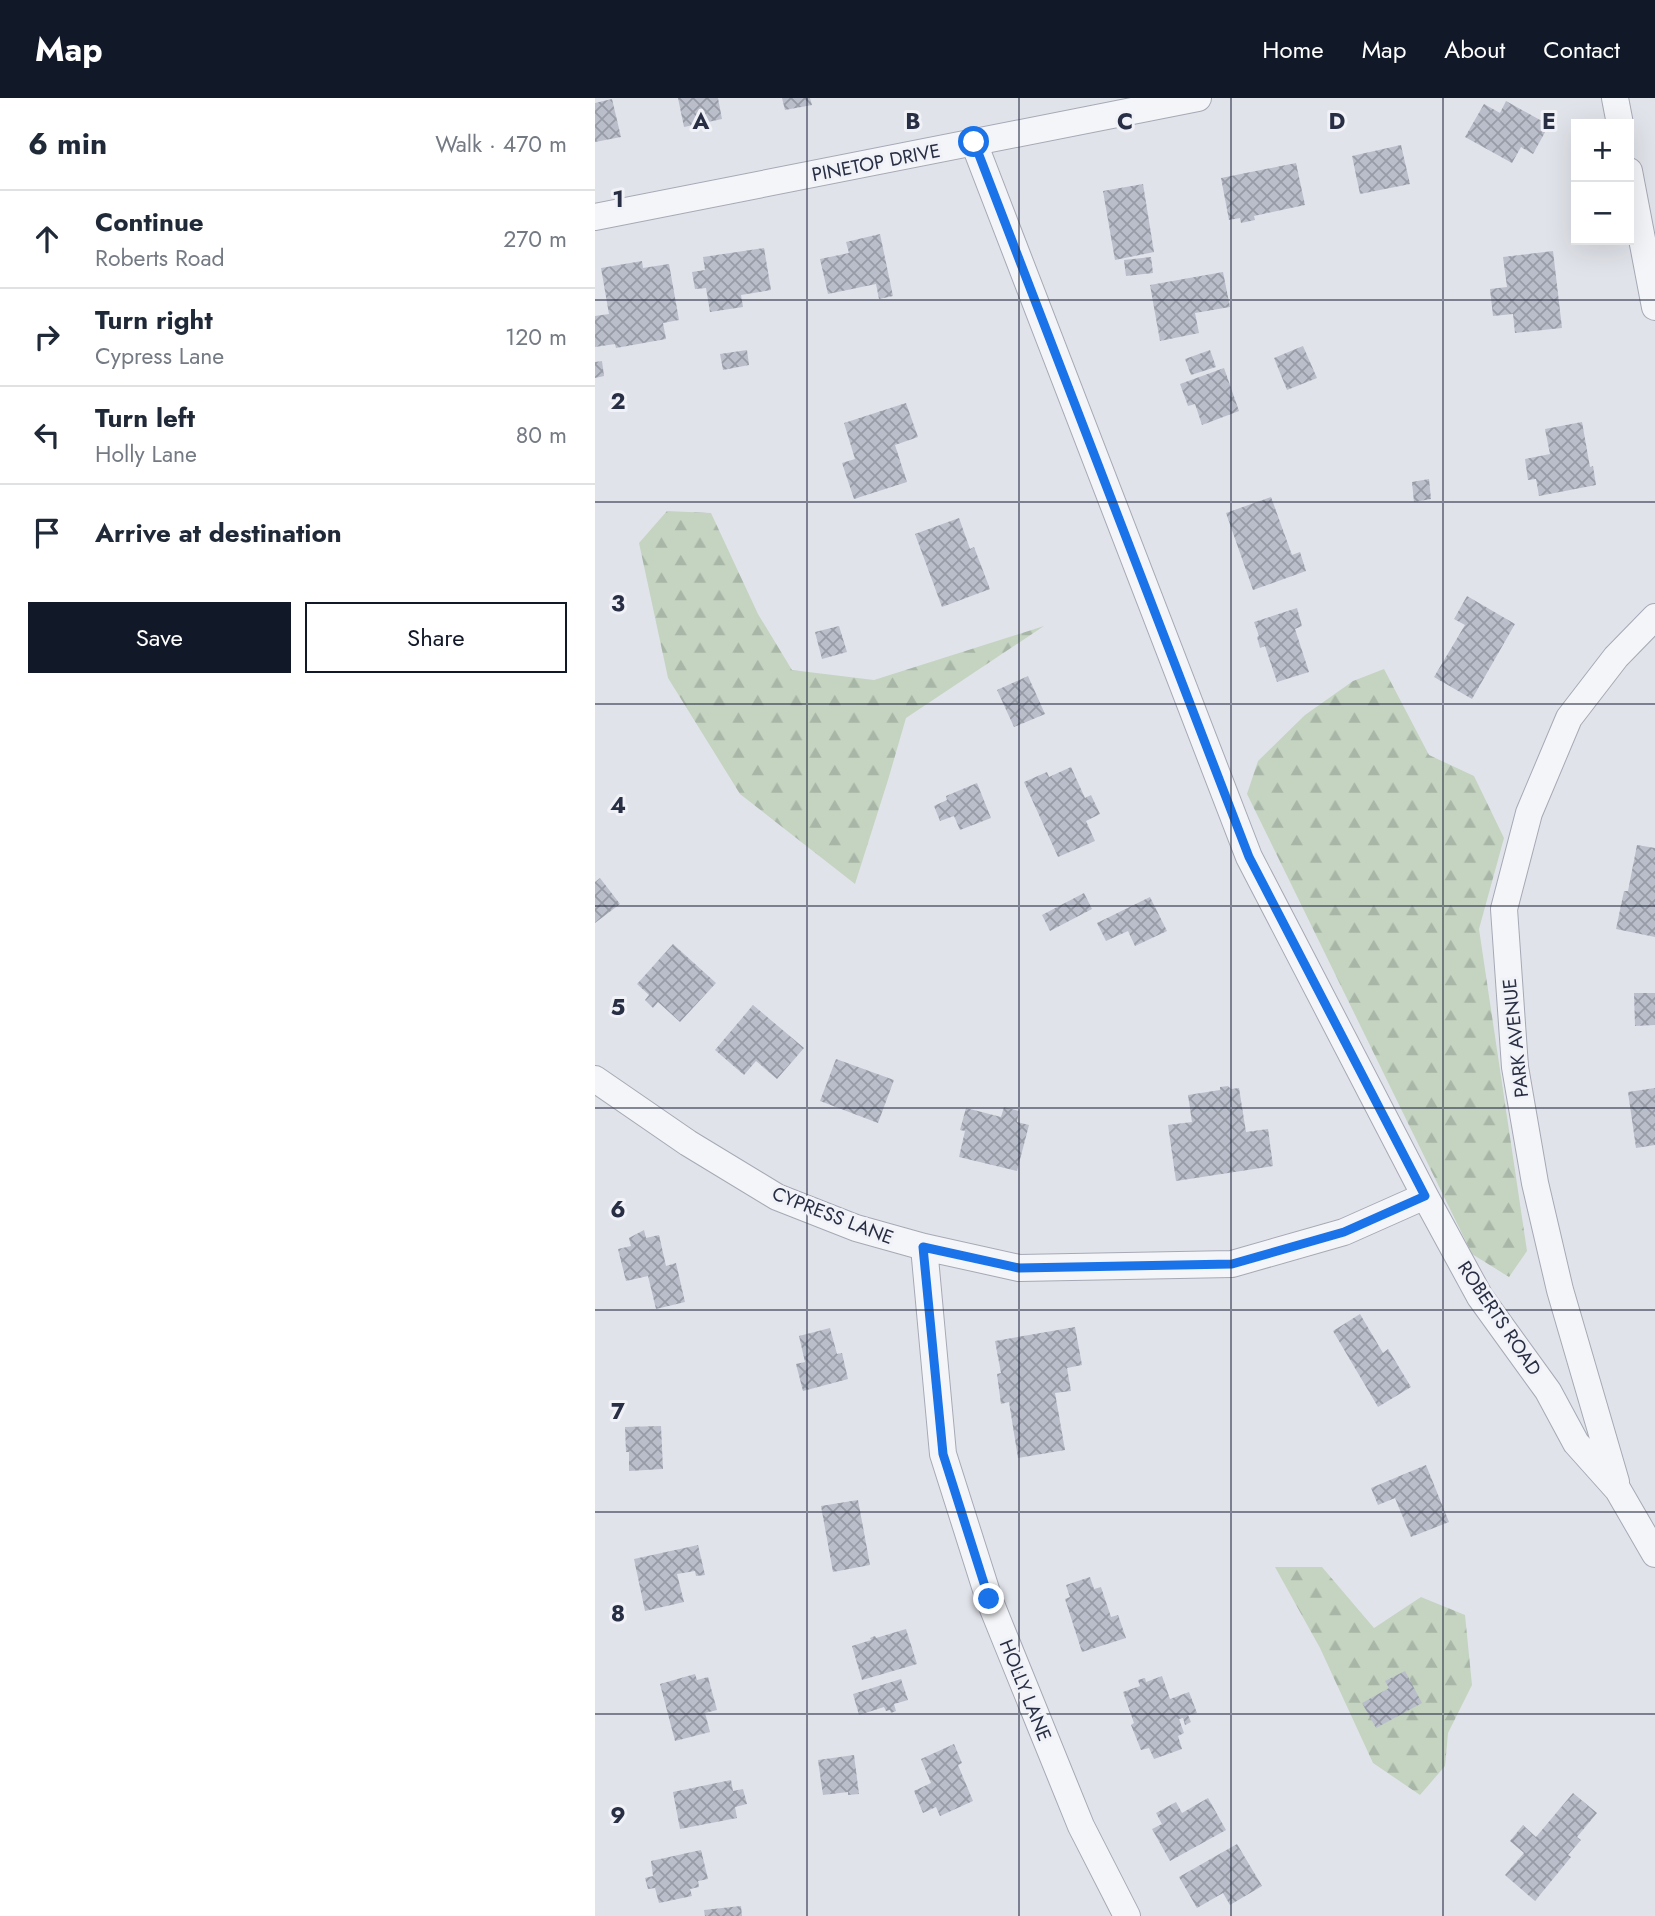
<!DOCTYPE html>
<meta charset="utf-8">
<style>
body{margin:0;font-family:Jost,sans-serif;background:#f6f6f7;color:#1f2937}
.controls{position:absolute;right:21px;top:21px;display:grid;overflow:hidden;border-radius:0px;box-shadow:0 7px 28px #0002}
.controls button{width:63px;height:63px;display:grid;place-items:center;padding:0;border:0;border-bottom:2px solid #e0e1e3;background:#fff;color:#1f2937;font:35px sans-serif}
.stop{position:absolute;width:21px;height:21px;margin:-16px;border:5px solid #1a73e8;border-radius:50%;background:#fff}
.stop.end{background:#1a73e8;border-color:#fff;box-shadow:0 2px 7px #0008}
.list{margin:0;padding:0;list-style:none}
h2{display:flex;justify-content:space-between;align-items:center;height:91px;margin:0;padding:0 28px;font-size:30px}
h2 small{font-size:23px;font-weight:400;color:#747a83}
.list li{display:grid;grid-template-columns:46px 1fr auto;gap:21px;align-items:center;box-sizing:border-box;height:98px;padding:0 28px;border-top:2px solid #e0e1e3}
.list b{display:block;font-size:26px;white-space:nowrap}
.list p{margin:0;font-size:23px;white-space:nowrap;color:#747a83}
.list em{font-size:23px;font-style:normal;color:#747a83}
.actions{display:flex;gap:14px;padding:21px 28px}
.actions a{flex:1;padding:16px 0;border:2px solid #111827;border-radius:0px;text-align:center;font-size:24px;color:#111827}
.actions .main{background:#111827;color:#fff}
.icon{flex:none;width:38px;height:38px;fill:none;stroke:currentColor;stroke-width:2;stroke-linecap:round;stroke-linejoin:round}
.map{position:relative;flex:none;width:1060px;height:1818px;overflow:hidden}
header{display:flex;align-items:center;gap:42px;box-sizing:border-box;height:98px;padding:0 35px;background:#111827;color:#fff}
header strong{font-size:33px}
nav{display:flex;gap:38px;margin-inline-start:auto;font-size:24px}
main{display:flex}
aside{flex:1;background:#fff}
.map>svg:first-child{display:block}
.forest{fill:url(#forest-firs)}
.building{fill:url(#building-cross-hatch)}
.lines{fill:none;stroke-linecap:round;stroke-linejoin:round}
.street-casing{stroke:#a6a9b5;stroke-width:28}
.street{stroke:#f4f5f8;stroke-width:26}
.route{stroke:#1a73e8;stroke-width:9}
.grid{fill:none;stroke:#282e43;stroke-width:2;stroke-opacity:0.55}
.labels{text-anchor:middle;stroke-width:6;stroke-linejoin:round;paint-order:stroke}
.street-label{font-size:19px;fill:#282e43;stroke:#f0f2f7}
.grid-label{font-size:23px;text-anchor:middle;font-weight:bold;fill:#282e43;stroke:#f0f2f7;stroke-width:6;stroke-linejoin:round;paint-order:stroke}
</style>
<header>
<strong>Map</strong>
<nav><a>Home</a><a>Map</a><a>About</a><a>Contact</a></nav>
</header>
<main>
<aside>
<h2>6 min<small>Walk · 470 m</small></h2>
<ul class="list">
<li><svg class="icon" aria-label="ahead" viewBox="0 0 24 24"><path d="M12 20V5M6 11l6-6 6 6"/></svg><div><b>Continue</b><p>Roberts Road</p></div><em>270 m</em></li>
<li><svg class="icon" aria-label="right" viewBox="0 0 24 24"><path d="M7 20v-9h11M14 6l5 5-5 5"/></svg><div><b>Turn right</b><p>Cypress Lane</p></div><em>120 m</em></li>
<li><svg class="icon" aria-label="left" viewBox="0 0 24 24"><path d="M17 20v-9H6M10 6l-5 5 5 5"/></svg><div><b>Turn left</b><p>Holly Lane</p></div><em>80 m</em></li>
<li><svg class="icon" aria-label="arrive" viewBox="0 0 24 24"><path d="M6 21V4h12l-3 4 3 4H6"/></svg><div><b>Arrive at destination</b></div></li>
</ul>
<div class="actions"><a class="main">Save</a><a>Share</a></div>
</aside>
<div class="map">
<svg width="1060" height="1818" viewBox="0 0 1060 1818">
<defs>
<pattern id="forest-firs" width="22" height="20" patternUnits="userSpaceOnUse" patternTransform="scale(1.75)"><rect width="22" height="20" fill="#c4d4c1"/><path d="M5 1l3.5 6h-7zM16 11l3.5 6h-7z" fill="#a8b6a7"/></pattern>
<pattern id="building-cross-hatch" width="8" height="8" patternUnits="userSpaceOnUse" patternTransform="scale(1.75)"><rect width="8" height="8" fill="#babeca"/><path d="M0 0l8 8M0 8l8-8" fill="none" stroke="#979ba6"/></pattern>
</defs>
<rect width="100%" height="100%" fill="#e1e3ea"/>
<path class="forest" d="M 72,413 L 116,415 L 163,516 L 197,572 L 279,582 L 449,528 L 311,620 L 293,682 L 260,786 L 145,696 L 73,580 L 44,445 Z
M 789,571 L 834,657 L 879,678 L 909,740 L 884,831 L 932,1153 L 914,1179 L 877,1156 L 652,696 L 663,663 L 710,617 L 758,583 Z
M 680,1469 L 727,1469 L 779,1530 L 826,1499 L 870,1517 L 877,1587 L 853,1635 L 850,1668 L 825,1697 L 778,1665 L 725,1550 Z"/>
<path class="building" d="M 83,0 L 123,0 L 127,21 L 89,29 Z
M 187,0 L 215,0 L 217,7 L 190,12 Z
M 17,1 L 26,39 L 0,44 L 0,5 Z
M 911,3 L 954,27 L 938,56 L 926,49 L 917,65 L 870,39 L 889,6 L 905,15 Z
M 806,47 L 815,86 L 765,96 L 757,58 Z
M 701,65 L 710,107 L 659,118 L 660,122 L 646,125 L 645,120 L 634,122 L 626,80 Z
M 548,86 L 559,154 L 520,162 L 508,93 Z
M 285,136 L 298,198 L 284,201 L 281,186 L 233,196 L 225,161 L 254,155 L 251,144 Z
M 169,150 L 176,192 L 146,197 L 148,209 L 115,214 L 111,190 L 100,191 L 97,174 L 110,172 L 108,159 Z
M 958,153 L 967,230 L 920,235 L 918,216 L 898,218 L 895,191 L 912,189 L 908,159 Z
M 556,159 L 558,175 L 531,178 L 529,162 Z
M 47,163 L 48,170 L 74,166 L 84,222 L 68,225 L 71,241 L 21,250 L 20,246 L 0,249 L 0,218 L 14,216 L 6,170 Z
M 628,174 L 635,209 L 600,215 L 604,235 L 565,243 L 555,187 Z
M 708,248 L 722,280 L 692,292 L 679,260 Z
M 152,252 L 154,267 L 128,272 L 125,256 Z
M 615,252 L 621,269 L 596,277 L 590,261 Z
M 7,263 L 9,278 L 0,280 L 0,264 Z
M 629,270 L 644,313 L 607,327 L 600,306 L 593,308 L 585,286 Z
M 311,305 L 323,339 L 300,347 L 312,384 L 259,401 L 247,365 L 260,361 L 249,325 Z
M 987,324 L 995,369 L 998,368 L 1001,387 L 944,398 L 941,381 L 933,382 L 930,361 L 955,356 L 950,331 Z
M 834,381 L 836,401 L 819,404 L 817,384 Z
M 676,399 L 697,457 L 705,454 L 711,473 L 658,492 L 631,415 Z
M 364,420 L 375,451 L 379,449 L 395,491 L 347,509 L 320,436 Z
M 872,498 L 920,526 L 877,601 L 839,579 L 870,527 L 859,521 Z
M 702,510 L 707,528 L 700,531 L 714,574 L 682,584 L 670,548 L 665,550 L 662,539 L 664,538 L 659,524 Z
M 244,528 L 252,554 L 227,561 L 220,534 Z
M 433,578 L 450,616 L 419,629 L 402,592 Z
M 476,669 L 490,700 L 496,697 L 505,716 L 491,723 L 500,743 L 463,759 L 429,684 L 452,674 L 454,679 Z
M 382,685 L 396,720 L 365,732 L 359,718 L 345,723 L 339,708 L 352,702 L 351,698 Z
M 1042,747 L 1060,750 L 1060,839 L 1021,831 L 1029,793 L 1033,793 Z
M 5,780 L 25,806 L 0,825 L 0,784 Z
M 489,795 L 497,811 L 455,833 L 447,817 Z
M 555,799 L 572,833 L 540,848 L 533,833 L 511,843 L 502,825 Z
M 78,846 L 121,885 L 85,924 L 63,904 L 58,910 L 50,902 L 54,897 L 42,886 Z
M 1039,895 L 1060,895 L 1060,927 L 1040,928 Z
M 158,907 L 209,950 L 182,981 L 161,963 L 149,977 L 120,952 Z
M 241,961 L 299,982 L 283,1025 L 225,1003 Z
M 633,988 L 636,991 L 644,990 L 651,1034 L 673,1031 L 678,1068 L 581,1083 L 573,1027 L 597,1024 L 593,997 L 625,992 L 625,989 Z
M 1060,990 L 1060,1047 L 1041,1050 L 1033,994 Z
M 409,1009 L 424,1013 L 422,1024 L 434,1027 L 422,1073 L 364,1059 L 370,1033 L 365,1032 L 371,1010 L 406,1019 Z
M 49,1132 L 51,1140 L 64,1137 L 71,1168 L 81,1165 L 90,1204 L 61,1211 L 53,1178 L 31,1183 L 23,1151 L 36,1148 L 34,1140 Z
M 765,1216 L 788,1255 L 793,1251 L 816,1289 L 783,1309 L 738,1233 Z
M 480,1229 L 487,1267 L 472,1270 L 476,1293 L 460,1295 L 470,1352 L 423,1360 L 414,1304 L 406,1306 L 402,1276 L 406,1275 L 400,1243 Z
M 235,1230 L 242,1256 L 247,1255 L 253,1281 L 208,1293 L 201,1266 L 210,1264 L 204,1238 Z
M 66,1328 L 68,1371 L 34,1373 L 34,1354 L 31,1354 L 30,1329 Z
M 831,1367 L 854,1424 L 816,1439 L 800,1400 L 783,1407 L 776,1390 Z
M 263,1402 L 275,1467 L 238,1474 L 226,1408 Z
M 103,1447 L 110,1477 L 101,1478 L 100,1473 L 82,1476 L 89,1504 L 50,1513 L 39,1461 Z
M 495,1479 L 499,1491 L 506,1489 L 516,1519 L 523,1517 L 531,1540 L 487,1554 L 470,1501 L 475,1499 L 471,1487 Z
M 311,1531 L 322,1566 L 267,1582 L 257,1548 L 276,1542 L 275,1540 L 280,1538 L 281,1540 Z
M 810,1573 L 827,1605 L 781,1630 L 767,1605 L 794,1590 L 790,1583 Z
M 100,1576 L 102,1582 L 113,1579 L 122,1612 L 110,1615 L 115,1634 L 80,1643 L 65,1586 Z
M 567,1578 L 575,1601 L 594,1594 L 602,1615 L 593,1617 L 596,1624 L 590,1627 L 588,1620 L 584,1621 L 589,1635 L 583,1638 L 587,1651 L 559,1661 L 554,1650 L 546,1652 L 536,1627 L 539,1625 L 528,1594 L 545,1588 L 543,1582 L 550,1580 L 551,1584 Z
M 306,1581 L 313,1602 L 299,1606 L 301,1613 L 296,1615 L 295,1612 L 291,1613 L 289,1609 L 264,1617 L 258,1596 Z
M 359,1646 L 367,1665 L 363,1667 L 378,1703 L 345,1718 L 341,1709 L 328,1715 L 319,1693 L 336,1685 L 326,1661 Z
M 259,1657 L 264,1696 L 253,1697 L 253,1694 L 228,1697 L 223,1662 Z
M 136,1682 L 138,1693 L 148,1691 L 152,1706 L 140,1709 L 142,1720 L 85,1731 L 78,1694 Z
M 978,1695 L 1002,1715 L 982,1739 L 986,1742 L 973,1757 L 976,1759 L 940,1803 L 910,1777 L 929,1755 L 915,1743 L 928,1727 L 941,1739 Z
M 613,1700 L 631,1732 L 575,1763 L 557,1731 L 567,1726 L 561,1715 L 581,1704 L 587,1715 Z
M 642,1746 L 667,1788 L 635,1807 L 628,1795 L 602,1810 L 584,1779 Z
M 106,1752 L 113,1781 L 103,1783 L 104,1789 L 95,1791 L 97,1798 L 64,1805 L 60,1790 L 53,1791 L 50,1780 L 58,1778 L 56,1763 Z
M 146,1808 L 147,1818 L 110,1818 L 109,1812 Z"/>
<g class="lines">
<g class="street-casing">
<path id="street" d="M 1020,0 L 1025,26
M 379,45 L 654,759 L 830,1098 L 885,1199 L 953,1293 L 981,1345 L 1023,1392 L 1060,1456
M 1034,73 L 1060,209
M 0,119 L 603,0
M 0,981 L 93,1045 L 182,1099 L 261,1130 L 329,1149 L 424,1170 L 637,1166 L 749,1134 L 830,1098
M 329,1149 L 348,1356 L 394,1501 L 486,1728 L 532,1818
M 1021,1384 L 965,1192 L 940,1085 L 920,969 L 909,811 L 934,715 L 974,620 L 1021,559 L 1060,519"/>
</g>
<use href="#street" class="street"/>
</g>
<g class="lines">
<path class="route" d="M 379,44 L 654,759 L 830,1098 L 749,1134 L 637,1166 L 424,1170 L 328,1149 L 348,1356 L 394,1501"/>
</g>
<path class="grid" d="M 212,0 L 212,1818M 424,0 L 424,1818M 636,0 L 636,1818M 848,0 L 848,1818M 0,202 L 1060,202M 0,404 L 1060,404M 0,606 L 1060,606M 0,808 L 1060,808M 0,1010 L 1060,1010M 0,1212 L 1060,1212M 0,1414 L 1060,1414M 0,1616 L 1060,1616"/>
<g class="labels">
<g class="street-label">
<text transform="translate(281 64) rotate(-11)" y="7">PINETOP DRIVE</text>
<text transform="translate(920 940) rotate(-96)" y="7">PARK AVENUE</text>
<text transform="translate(238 1117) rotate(21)" y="7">CYPRESS LANE</text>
<text transform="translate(905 1220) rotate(56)" y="7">ROBERTS ROAD</text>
<text transform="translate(431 1592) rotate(68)" y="7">HOLLY LANE</text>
</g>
</g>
<g class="grid-label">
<text x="106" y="31">A</text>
<text x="318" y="31">B</text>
<text x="530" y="31">C</text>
<text x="742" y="31">D</text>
<text x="954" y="31">E</text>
<text x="23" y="109">1</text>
<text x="23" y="311">2</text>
<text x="23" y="513">3</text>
<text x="23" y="715">4</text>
<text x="23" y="917">5</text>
<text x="23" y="1119">6</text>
<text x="23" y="1321">7</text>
<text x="23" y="1523">8</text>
<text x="23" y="1725">9</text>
</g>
</svg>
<div class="controls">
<button>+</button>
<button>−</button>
</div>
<div class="stop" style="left:379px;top:44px"></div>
<div class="stop end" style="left:394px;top:1501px"></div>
</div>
</main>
